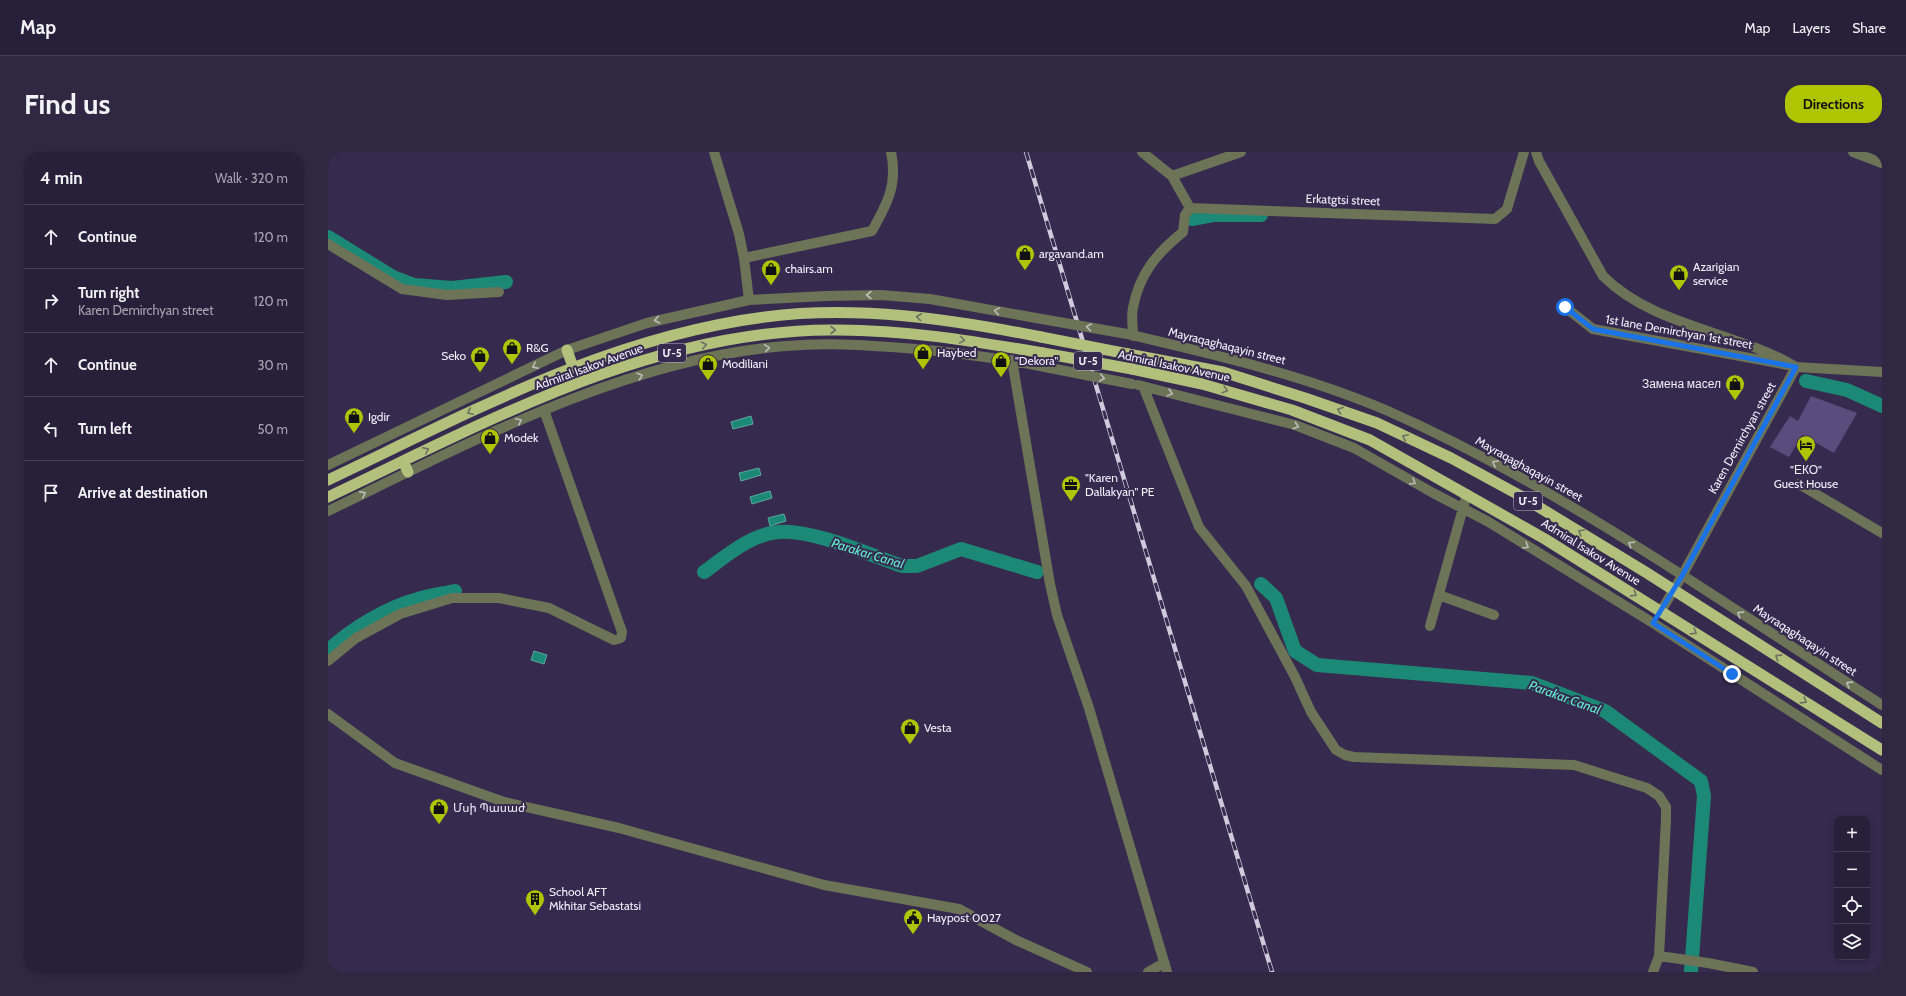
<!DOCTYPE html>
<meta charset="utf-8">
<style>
body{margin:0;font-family:Cabin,"Noto Sans Armenian",sans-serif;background:#302842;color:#f1f3f6}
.controls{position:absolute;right:12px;bottom:12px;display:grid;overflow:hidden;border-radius:8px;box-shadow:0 2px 6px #0003}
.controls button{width:36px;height:36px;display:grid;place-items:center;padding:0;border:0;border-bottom:1px solid #443e54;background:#28203a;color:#f1f3f6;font:20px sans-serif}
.stop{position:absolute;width:12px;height:12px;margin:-9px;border:3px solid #1a73e8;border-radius:50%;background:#fff}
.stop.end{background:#1a73e8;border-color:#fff;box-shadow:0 1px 4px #0008}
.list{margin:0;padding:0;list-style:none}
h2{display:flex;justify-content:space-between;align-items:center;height:52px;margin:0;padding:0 16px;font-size:17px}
h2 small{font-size:13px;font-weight:400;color:#a5a3af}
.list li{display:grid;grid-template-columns:26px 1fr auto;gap:12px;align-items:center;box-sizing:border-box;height:64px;padding:0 16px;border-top:1px solid #443e54}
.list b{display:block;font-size:15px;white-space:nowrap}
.list p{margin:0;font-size:13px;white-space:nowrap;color:#a5a3af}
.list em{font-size:13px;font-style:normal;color:#a5a3af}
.icon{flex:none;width:22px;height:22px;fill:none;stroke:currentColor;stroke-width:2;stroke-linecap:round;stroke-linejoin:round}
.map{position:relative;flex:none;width:1554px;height:820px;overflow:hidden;border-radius:16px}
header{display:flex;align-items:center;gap:24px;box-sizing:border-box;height:56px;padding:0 20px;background:#28203a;border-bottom:1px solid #443e54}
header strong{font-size:19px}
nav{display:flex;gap:22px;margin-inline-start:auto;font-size:14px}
.intro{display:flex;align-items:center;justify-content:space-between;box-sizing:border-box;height:96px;padding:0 24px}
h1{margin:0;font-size:28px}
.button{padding:10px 18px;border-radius:16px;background:#b0c502;color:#111;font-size:14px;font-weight:700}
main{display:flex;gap:24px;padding:0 24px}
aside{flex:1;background:#28203a;border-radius:16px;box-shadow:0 2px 6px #0003}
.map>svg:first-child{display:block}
.green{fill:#5c4c7e}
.water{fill:#1c8976;stroke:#5ca79e}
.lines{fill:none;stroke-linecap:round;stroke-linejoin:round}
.canal{stroke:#1c8976;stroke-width:14}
.minor{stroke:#6d7356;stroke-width:10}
.tertiary{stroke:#6d7356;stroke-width:10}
.trunk{stroke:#b2c07c;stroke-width:11}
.rail-casing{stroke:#cfcadc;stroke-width:4.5}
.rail{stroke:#362b4e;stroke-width:3;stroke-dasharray:9;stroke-linecap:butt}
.minor-bridge{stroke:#6d7356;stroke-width:10}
.trunk-bridge{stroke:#b2c07c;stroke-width:11}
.oneway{stroke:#bdbdba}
.oneway2{stroke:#6e6e63}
.route{stroke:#1a73e8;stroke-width:5}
.labels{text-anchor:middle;stroke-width:4;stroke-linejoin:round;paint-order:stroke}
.shield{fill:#362b4e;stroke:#bab4c8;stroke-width:1}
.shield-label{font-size:11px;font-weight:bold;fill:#f2eefc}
.street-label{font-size:12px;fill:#f2eefc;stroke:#362b4e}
.poi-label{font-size:12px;fill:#f2eefc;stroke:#362b4e;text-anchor:start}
.water-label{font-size:13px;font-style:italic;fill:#63eed2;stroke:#362b4e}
</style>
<header>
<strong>Map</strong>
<nav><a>Map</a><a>Layers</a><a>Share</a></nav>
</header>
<div class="intro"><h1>Find us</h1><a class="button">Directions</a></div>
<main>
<aside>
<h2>4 min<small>Walk · 320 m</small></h2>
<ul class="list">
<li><svg class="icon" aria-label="ahead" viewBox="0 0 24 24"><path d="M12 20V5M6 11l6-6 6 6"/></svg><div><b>Continue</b></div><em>120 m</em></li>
<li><svg class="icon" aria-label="right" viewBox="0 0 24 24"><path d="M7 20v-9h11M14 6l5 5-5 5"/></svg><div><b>Turn right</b><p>Karen Demirchyan street</p></div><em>120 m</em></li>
<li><svg class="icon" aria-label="ahead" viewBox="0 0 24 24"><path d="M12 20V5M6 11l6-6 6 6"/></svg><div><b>Continue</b></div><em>30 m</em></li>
<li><svg class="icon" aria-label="left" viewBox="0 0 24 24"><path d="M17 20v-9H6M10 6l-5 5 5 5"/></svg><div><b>Turn left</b></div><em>50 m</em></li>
<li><svg class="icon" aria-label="arrive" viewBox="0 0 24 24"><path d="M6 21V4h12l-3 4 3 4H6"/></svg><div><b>Arrive at destination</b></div></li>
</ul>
</aside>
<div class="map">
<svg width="1554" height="820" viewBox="0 0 1554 820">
<rect width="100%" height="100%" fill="#362b4e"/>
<path class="green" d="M 1483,244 L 1529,261 L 1506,301 L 1474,283 L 1461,305 L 1442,295 L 1462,264 L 1470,269 Z"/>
<path class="water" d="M 423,264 L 425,272 L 405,277 L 403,270 Z
M 431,316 L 433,323 L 413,329 L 411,321 Z
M 442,339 L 444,346 L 424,352 L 422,345 Z
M 456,362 L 458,369 L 442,374 L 440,366 Z
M 206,499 L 219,503 L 216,512 L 203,508 Z"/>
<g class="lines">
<path class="canal" d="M 864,67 L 885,63 L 933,63
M 0,85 L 65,125 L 86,133 L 124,136 L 178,130
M 1478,229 L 1519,238 L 1554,254
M 376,420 C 398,404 423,382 451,380 C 484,377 542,403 574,414 L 589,414 L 633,397 L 709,420
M 933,432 L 948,446 L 967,499 L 989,513 L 1204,531 L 1277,559 L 1373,629 L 1376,644 L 1363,820
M 0,499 C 22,477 60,455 90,447 C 102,443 115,442 127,439"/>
<path class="minor" d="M 386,0 L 411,82 L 416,106 L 421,148
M 814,0 L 844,24 L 862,56
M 1208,0 L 1211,9 L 1275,124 C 1326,175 1408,179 1468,215
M 1525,0 L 1554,11
M 844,24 L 913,0
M 862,56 L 1167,67 L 1179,57 L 1196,0
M 0,92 L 74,137 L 119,143 L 171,140
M 416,106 L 544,79 C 559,52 570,33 563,0
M 1237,155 L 1265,177 L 1460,213
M 799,182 C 888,203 976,223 1060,259 C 1236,337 1393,450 1554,553
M 805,184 C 805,175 803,164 805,156 C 811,122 829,101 855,80 L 857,63 L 862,56
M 684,208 L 722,432 L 729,463 L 761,556 L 839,820
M 810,233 L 967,273 L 1026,296 L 1105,341 L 1159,369 L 1325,471 L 1554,618
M 815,234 L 871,375 L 918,434 L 967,525 L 983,560 L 1008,598 L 1017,603 L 1026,605 L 1246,613 L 1319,636 L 1331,644 L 1338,655 L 1338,667 L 1331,804 L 1325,820
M 0,313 L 239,198 L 319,171 L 421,148 L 498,144 L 553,143 L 602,147 L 708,166
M 1471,332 L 1554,381
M 0,359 C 141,291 299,206 458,194 C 506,190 553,194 601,198 C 642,203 682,207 722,216
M 1111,443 L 1166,463
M 1102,474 L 1139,342
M 0,509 L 28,486 L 72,462 L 124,446 L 171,446 L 221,456 L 286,488 L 293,486 L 294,480 L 216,258
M 0,562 L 67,611 L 176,650 L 291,676 L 496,733 L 631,757 L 688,788 L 759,820
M 1331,804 L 1380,811 L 1425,820
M 820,820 L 836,811"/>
<path class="tertiary" d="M 1333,459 L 1354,424 L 1468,215 L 1554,220"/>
<path class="trunk" d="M 239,198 L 245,215
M 800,202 L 895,220 L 977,246 L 1049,271 L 1123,306 L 1191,343 L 1319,421 L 1554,571
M 804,217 L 874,232 L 964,258 L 1042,288 L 1217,387 L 1554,598
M 75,309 L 80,320
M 0,328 C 141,261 280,185 437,165 C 529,153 623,167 713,185
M 0,345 C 159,270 321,179 502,178 C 574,177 645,189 715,201"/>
<g class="rail-casing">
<path id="rail" d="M 698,0 L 944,820"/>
</g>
<use href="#rail" class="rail"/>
<path class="minor-bridge" d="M 708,166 L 799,182
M 722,216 L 804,232"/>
<path class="trunk-bridge" d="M 713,185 L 800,202
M 715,201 L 804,217"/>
</g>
<defs><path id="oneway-chevron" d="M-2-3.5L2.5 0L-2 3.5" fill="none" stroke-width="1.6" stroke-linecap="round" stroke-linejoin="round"/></defs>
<g class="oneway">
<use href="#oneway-chevron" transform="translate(541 143) rotate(180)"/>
<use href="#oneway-chevron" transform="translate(669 159) rotate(-170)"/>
<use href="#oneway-chevron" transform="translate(329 168) rotate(168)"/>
<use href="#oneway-chevron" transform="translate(761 175) rotate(-170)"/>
<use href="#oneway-chevron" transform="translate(439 196) rotate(-8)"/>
<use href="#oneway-chevron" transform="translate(207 214) rotate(154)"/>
<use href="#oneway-chevron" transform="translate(312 224) rotate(-19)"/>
<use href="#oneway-chevron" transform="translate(774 226) rotate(11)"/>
<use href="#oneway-chevron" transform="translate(842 241) rotate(15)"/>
<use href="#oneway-chevron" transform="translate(191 269) rotate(-25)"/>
<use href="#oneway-chevron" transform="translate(968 274) rotate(18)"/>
<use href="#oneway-chevron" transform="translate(1167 311) rotate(-152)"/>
<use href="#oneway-chevron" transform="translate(1085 330) rotate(30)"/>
<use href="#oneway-chevron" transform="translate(35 342) rotate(-26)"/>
<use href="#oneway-chevron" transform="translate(1303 392) rotate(-148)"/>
<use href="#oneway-chevron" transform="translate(1198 394) rotate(31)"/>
<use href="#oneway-chevron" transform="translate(1412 462) rotate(-147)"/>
<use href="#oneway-chevron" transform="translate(1521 532) rotate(-147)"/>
</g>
<g class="oneway2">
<use href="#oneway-chevron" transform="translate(591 165) rotate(-174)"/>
<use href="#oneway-chevron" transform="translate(505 178)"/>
<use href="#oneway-chevron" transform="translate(634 188) rotate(9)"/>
<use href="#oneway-chevron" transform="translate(376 193) rotate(-12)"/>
<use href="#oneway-chevron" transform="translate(897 238) rotate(16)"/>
<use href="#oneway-chevron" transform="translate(1012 258) rotate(-160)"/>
<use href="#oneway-chevron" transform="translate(142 260) rotate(155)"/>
<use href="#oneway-chevron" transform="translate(1077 285) rotate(-155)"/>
<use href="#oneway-chevron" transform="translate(98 298) rotate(-26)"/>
<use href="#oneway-chevron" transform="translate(1253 380) rotate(-149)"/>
<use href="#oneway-chevron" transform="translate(1306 442) rotate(32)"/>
<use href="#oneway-chevron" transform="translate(1366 480) rotate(32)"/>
<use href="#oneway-chevron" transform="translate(1450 505) rotate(-147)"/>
<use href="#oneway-chevron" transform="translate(1476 549) rotate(32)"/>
</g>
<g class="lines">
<path class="route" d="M 1237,155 L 1265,177 L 1468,215 L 1354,424 L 1325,471 L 1404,522"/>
</g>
<defs>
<g id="shop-pin" transform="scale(1)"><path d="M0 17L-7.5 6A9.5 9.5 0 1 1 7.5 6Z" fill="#b0c502" stroke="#362b4e"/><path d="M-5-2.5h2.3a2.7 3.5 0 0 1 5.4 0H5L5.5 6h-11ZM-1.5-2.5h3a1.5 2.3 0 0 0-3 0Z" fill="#111"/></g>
<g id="hotel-pin" transform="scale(1)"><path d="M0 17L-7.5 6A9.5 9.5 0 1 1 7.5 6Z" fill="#b0c502" stroke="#362b4e"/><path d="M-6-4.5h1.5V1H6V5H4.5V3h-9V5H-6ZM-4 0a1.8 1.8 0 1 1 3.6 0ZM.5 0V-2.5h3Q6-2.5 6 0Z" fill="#111"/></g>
<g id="office-pin" transform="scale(1)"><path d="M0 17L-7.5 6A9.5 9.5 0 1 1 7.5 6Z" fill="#b0c502" stroke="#362b4e"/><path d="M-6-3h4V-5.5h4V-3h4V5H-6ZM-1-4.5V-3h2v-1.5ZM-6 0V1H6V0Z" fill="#111"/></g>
<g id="building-pin" transform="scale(1)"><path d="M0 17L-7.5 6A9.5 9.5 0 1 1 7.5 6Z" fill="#b0c502" stroke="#362b4e"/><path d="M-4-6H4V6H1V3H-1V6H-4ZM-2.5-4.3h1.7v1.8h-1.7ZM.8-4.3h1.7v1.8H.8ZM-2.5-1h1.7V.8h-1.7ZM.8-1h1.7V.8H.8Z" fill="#111"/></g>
<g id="civic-pin" transform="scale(1)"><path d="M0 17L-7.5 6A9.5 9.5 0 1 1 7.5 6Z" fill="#b0c502" stroke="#362b4e"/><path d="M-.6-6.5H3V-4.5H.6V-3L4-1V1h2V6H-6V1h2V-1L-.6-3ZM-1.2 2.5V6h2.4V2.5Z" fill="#111"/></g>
</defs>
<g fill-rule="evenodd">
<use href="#shop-pin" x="697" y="102"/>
<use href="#shop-pin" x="443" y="117"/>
<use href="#shop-pin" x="1351" y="122"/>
<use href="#shop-pin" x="184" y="196"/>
<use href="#shop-pin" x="595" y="201"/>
<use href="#shop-pin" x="152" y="204"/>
<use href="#shop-pin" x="673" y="209"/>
<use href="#shop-pin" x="380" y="212"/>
<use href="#shop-pin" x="1407" y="232"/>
<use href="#shop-pin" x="26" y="265"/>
<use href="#shop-pin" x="162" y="286"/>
<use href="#hotel-pin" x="1478" y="293"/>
<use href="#office-pin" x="743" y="333"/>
<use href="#shop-pin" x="582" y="576"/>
<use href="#shop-pin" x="111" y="656"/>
<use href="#building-pin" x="207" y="747"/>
<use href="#civic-pin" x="585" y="766"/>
</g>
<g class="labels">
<g class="shield">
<rect x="330" y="192" width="28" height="18" rx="3"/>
<rect x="746" y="200" width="28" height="18" rx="3"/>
<rect x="1186" y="340" width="28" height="18" rx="3"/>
</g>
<g class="shield-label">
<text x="344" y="205">Մ-5</text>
<text x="760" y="213">Մ-5</text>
<text x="1200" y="353">Մ-5</text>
</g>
<g class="street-label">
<text transform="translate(1015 48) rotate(2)" y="4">Erkatgtsi street</text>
<text transform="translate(1351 180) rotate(10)" y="4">1st lane Demirchyan 1st street</text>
<text transform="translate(899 194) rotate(14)" y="4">Mayraqaghaqayin street</text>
<text transform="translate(846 214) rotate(12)" y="4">Admiral Isakov Avenue</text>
<text transform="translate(261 215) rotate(-20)" y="4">Admiral Isakov Avenue</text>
<text transform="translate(1414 286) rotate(-61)" y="4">Karen Demirchyan street</text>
<text transform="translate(1201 317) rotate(29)" y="4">Mayraqaghaqayin street</text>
<text transform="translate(1263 400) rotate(32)" y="4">Admiral Isakov Avenue</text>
<text transform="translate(1477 488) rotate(33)" y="4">Mayraqaghaqayin street</text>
</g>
<g class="poi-label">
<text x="711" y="106">argavand.am</text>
<text x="1365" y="119">Azarigian<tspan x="1365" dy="14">service</tspan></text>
<text x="457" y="121">chairs.am</text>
<text x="198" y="200">R&amp;G</text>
<text x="609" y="205">Haybed</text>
<text x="138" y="208" text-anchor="end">Seko</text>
<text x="687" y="213">"Dekora"</text>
<text x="394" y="216">Modiliani</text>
<text x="1393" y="236" text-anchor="end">Замена масел</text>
<text x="40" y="269">Igdir</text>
<text x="176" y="290">Modek</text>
<text x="1478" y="322" text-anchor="middle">"ЕКО"<tspan x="1478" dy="14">Guest House</tspan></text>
<text x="757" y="330">"Karen<tspan x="757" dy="14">Dallakyan" PE</tspan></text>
<text x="596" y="580">Vesta</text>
<text x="125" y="660">Մսի Պասաժ</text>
<text x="221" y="744">School AFT<tspan x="221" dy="14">Mkhitar Sebastatsi</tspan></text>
<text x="599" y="770">Haypost 0027</text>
</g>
<g class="water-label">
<text transform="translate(540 401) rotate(17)" y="5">Parakar Canal</text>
<text transform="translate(1237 545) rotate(20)" y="5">Parakar Canal</text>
</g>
</g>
</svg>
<div class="controls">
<button>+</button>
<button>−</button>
<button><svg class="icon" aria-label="locate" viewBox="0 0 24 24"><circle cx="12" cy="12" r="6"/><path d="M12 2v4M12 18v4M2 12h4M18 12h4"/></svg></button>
<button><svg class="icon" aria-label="layers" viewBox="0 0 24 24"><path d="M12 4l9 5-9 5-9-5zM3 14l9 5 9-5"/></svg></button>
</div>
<div class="stop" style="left:1237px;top:155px"></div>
<div class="stop end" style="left:1404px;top:522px"></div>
</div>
</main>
